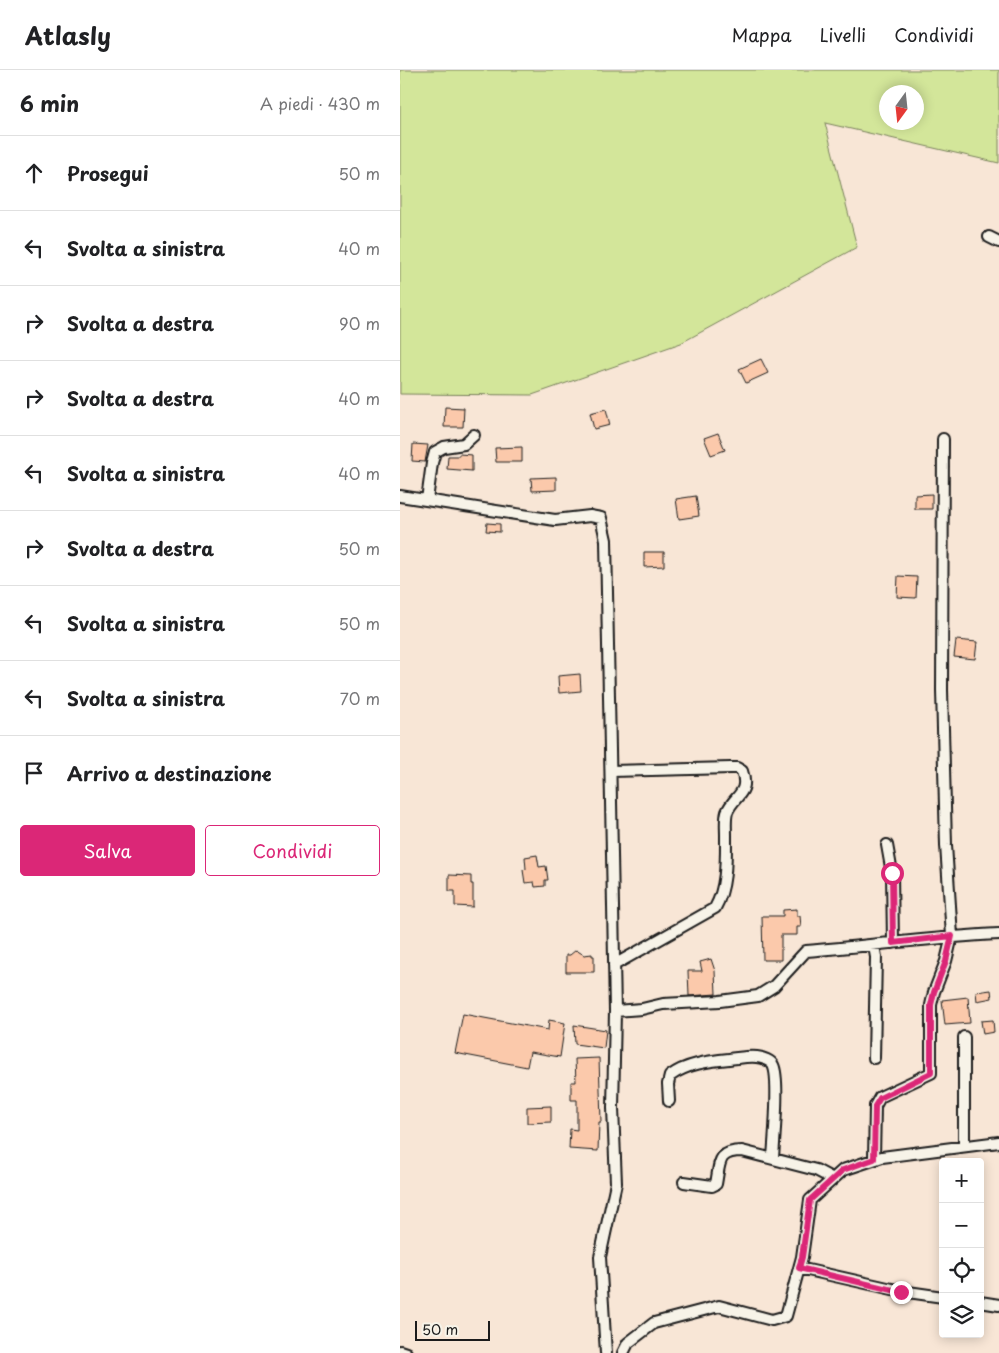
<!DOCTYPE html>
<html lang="it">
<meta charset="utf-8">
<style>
body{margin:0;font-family:"Playpen Sans",sans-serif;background:#f2f2f2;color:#202124}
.controls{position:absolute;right:15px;bottom:15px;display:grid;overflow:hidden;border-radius:5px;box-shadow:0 2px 12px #0003}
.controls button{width:45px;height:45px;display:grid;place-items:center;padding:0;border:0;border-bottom:1px solid #e0e0e0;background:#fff;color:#202124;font:25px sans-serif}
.compass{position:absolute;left:479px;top:15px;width:45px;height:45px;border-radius:50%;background:#fff;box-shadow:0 2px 12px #0003;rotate:195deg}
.scale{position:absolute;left:15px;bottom:12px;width:75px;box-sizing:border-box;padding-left:5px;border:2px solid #1c1c1c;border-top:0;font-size:14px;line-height:18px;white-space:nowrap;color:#1c1c1c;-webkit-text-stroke:4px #f7f3e8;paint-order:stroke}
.stop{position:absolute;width:15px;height:15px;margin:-11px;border:4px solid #db2777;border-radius:50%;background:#fff}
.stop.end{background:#db2777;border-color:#fff;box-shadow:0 1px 5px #0008}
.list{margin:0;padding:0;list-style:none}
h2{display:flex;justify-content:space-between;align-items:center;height:65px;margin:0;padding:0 20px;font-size:21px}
h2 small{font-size:16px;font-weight:400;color:#757577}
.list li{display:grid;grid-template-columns:32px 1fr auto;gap:15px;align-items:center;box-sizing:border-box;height:75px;padding:0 20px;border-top:1px solid #e0e0e0}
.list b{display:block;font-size:19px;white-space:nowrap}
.list em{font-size:16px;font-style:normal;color:#757577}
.actions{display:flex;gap:10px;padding:15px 20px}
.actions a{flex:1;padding:11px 0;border:1px solid #db2777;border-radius:5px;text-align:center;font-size:18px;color:#db2777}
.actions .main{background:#db2777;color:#fff}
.icon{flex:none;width:28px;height:28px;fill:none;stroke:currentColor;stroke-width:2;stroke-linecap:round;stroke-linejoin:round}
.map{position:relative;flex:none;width:599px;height:1283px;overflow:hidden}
header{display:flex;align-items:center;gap:30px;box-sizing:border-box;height:70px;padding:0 25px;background:#fff;border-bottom:1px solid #e0e0e0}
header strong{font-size:24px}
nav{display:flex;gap:28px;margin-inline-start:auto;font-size:18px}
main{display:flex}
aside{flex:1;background:#fff}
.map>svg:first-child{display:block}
.green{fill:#d3e69a;stroke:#78815b;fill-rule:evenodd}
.building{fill:#fbc9ab;stroke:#1c1c1c}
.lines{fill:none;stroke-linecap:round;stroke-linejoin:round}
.street-casing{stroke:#1c1c1c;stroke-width:14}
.street{stroke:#f7f3e8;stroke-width:10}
.route{stroke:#db2777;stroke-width:6}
</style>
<header>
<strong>Atlasly</strong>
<nav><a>Mappa</a><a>Livelli</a><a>Condividi</a></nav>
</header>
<main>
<aside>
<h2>6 min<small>A piedi · 430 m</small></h2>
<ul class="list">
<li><svg class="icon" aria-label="ahead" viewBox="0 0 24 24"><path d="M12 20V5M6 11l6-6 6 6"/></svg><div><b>Prosegui</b></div><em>50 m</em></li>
<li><svg class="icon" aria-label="left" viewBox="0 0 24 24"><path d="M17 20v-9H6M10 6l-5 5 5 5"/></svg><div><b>Svolta a sinistra</b></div><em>40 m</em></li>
<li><svg class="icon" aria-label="right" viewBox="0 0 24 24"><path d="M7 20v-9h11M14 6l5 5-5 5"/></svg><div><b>Svolta a destra</b></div><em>90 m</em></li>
<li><svg class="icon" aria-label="right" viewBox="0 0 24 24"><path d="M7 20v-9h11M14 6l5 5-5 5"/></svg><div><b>Svolta a destra</b></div><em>40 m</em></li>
<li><svg class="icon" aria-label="left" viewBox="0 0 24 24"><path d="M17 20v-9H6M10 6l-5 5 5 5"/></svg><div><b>Svolta a sinistra</b></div><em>40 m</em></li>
<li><svg class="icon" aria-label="right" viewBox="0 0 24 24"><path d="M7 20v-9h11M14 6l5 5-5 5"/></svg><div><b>Svolta a destra</b></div><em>50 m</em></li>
<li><svg class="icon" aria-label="left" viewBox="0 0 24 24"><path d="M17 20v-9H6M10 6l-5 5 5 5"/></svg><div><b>Svolta a sinistra</b></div><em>50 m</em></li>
<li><svg class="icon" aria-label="left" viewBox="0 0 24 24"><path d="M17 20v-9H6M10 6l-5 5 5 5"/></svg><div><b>Svolta a sinistra</b></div><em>70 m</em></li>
<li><svg class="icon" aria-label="arrive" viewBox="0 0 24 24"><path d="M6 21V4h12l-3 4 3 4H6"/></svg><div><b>Arrivo a destinazione</b></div></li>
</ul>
<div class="actions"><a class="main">Salva</a><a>Condividi</a></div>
</aside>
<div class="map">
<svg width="599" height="1283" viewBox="0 0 599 1283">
<rect width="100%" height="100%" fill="#f8e6d6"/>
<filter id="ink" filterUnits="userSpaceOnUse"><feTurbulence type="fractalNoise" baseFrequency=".02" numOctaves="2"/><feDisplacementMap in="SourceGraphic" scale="10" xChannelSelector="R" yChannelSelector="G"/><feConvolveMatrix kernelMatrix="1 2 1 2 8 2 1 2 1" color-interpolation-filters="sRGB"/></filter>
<g filter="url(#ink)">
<path class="green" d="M 0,0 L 599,0 L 599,93 L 425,53 L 457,177 L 281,273 L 132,325 L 0,324 ZM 487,22 L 516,22 L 516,52 L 487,52 Z"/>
<path class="building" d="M 361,289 L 368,303 L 346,313 L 339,299 Z
M 45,337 L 64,338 L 63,357 L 44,357 Z
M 206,339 L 210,355 L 194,359 L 190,343 Z
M 318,363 L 325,380 L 311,385 L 304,368 Z
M 13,374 L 28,375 L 25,392 L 12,391 Z
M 122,377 L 122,392 L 96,392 L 95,378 Z
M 59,384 L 72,385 L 72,401 L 47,399 L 48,386 L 59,386 Z
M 156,407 L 156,420 L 132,421 L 131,408 Z
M 532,424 L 532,439 L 515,439 L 515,425 Z
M 296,426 L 299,446 L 279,449 L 276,429 Z
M 87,453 L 100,454 L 100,462 L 86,461 Z
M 244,482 L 264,482 L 264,496 L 244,497 Z
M 498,506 L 517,507 L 516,528 L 497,527 Z
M 556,570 L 577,572 L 575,589 L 554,587 Z
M 180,604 L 181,621 L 159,623 L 158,606 Z
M 137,785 L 139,797 L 146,796 L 148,810 L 145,810 L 145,816 L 135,817 L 134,812 L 125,813 L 123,800 L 126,799 L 125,787 Z
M 49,805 L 71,806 L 71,814 L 73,814 L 73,837 L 55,836 L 55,821 L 49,821 Z
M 397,839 L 397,846 L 400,846 L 401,857 L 397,857 L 397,865 L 381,865 L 381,890 L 363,890 L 362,846 L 383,846 L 383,840 Z
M 176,880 L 184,885 L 192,884 L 192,886 L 194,886 L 194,902 L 166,902 L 166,885 L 170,885 Z
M 311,889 L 315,901 L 316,924 L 289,926 L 288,901 L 302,901 L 300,892 Z
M 591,920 L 592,928 L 577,931 L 576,922 Z
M 568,927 L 570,953 L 545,955 L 542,930 Z
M 63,944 L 148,960 L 149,950 L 165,953 L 160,987 L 130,982 L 127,997 L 55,983 Z
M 593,950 L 594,962 L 583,964 L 581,951 Z
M 174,955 L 206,960 L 204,978 L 175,974 Z
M 199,988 L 201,1052 L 199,1052 L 198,1081 L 169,1079 L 170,1059 L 177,1060 L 177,1030 L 171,1030 L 171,1012 L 176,1012 L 175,989 Z
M 151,1036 L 151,1052 L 127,1053 L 127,1037 Z"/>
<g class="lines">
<g class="street-casing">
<path id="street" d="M 589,167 L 599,172
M 0,426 L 155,450 L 190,446 L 201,448 L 206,470 L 215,941 L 213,1038 L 216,1113 L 200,1187 L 206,1283
M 27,430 L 32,393 L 35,382 L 44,377 L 64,374 L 74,365
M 211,701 L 331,698 L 337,698 L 342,701 C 350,724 334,725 327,742 C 325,749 326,758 326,765 C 326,789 327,817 315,838 L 214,895
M 487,775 L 492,803 L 493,873
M 474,876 L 476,887 L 474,988
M 215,941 L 242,939 L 263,934 L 320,931 L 358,926 L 374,916 L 406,881 C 470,876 534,867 599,864
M 564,967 L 564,1076
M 269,1031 L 268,1014 L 270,1006 C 286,994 309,991 329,989 C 341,988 356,984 367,990 C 369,991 372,993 373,995 C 380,1008 374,1071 373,1088
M 474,1089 L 475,1036 L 480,1027 L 531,1003 L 531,935 L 534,922 L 546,891 L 552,866 L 546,775 L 542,620 L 543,369
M 284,1112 L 312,1116 L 316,1114 C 320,1093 317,1081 342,1081 L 416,1100 L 433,1109
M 399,1198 L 501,1221 L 543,1227
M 580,1232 L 599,1235
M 0,1281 L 6,1283
M 223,1283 L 228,1273 L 254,1253 L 319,1236 L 372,1250 L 386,1246 L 402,1187 L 410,1130 L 443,1100 L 482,1087 L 599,1072"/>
</g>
<use href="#street" class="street"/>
</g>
</g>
<g class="lines" filter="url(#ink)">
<path class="route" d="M 492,803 L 493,873 L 552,866 L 546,891 L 534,922 L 531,935 L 531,1003 L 480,1028 L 475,1036 L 474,1089 L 443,1100 L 410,1130 L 402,1187 L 399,1198 L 501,1222"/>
</g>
</svg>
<div class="controls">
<button>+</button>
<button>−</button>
<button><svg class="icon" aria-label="locate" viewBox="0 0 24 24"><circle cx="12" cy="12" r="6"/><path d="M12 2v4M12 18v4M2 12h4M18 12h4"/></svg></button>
<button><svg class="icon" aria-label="layers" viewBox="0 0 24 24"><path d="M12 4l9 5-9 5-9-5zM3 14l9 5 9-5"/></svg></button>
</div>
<svg class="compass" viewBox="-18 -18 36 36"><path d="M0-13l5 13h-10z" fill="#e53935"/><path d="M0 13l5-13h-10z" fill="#757577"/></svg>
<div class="scale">50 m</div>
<div class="stop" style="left:492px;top:803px"></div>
<div class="stop end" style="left:501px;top:1222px"></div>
</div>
</main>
